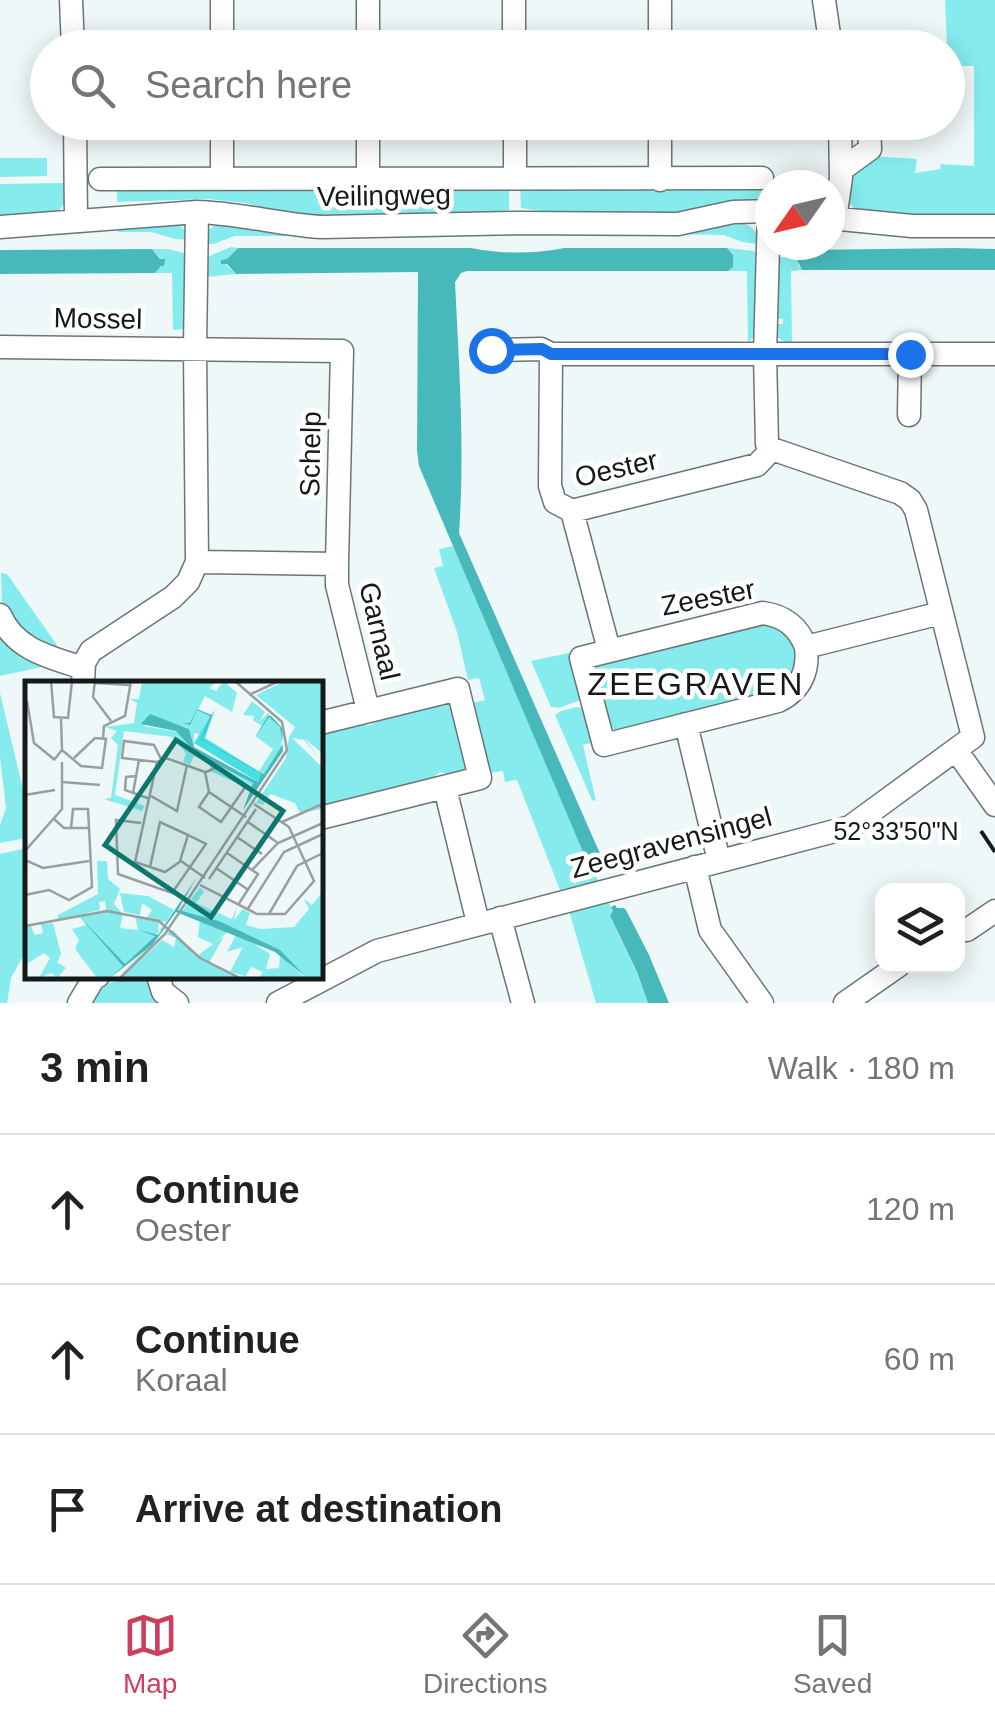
<!DOCTYPE html>
<meta charset="utf-8">
<style>
body{margin:0;font-family:Arial,sans-serif;background:#f2f2f2;color:#202124}
.controls{position:absolute;right:30px;bottom:30px;display:grid;overflow:hidden;border-radius:20px;box-shadow:0 5px 25px #0003}
.controls button{width:90px;height:90px;display:grid;place-items:center;padding:0;border:0;border-bottom:2px solid #e0e0e0;background:#fff;color:#202124;font:50px sans-serif}
.compass{position:absolute;left:755px;top:170px;width:90px;height:90px;border-radius:50%;background:#fff;box-shadow:0 5px 25px #0003;rotate:236deg}
.stop{position:absolute;width:30px;height:30px;margin:-22px;border:8px solid #1a73e8;border-radius:50%;background:#fff}
.stop.end{background:#1a73e8;border-color:#fff;box-shadow:0 2px 10px #0008}
.list{margin:0;padding:0;list-style:none}
h2{display:flex;justify-content:space-between;align-items:center;height:130px;margin:0;padding:0 40px;font-size:42px}
h2 small{font-size:32px;font-weight:400;color:#757577}
.list li{display:grid;grid-template-columns:65px 1fr auto;gap:30px;align-items:center;box-sizing:border-box;height:150px;padding:0 40px;border-top:2px solid #e0e0e0}
.list b{display:block;font-size:38px;white-space:nowrap}
.list p{margin:0;font-size:32px;white-space:nowrap;color:#757577}
.list em{font-size:32px;font-style:normal;color:#757577}
.icon{flex:none;width:55px;height:55px;fill:none;stroke:currentColor;stroke-width:2;stroke-linecap:round;stroke-linejoin:round}
.map{position:relative;flex:none;width:995px;height:1003px;overflow:hidden}
.search{position:absolute;background:#fff;box-shadow:0 5px 25px #0003;left:30px;right:30px;top:30px;height:110px;display:flex;align-items:center;gap:25px;box-sizing:border-box;padding:0 35px;border-radius:55px;color:#757577;font-size:38px}
.sheet{height:580px;background:#fff}
nav{display:flex;justify-content:space-around;align-items:center;box-sizing:border-box;height:140px;border-top:2px solid #e0e0e0;background:#fff;font-size:28px;color:#757577}
nav a{display:grid;justify-items:center;gap:5px}
nav .on{color:#cd3e5d}
.map>svg:first-child{display:block}
.green{fill:#85ebed}
.water{fill:#48b9bb}
.lines{fill:none;stroke-linecap:round;stroke-linejoin:round}
.minor-casing{stroke:#6c7474;stroke-width:25}
.minor{stroke:#fff;stroke-width:22}
.route{stroke:#1a73e8;stroke-width:12}
.ticks{fill:none;stroke:#161919;stroke-width:4}
.labels{text-anchor:middle;stroke-width:9;stroke-linejoin:round;paint-order:stroke}
.street-label{font-size:28px;fill:#161919;stroke:#fff}
.quarter-label{font-size:32px;letter-spacing:2.5px;fill:#161919;stroke:#fff}
.inset-road{fill:none;stroke:#989f9f;stroke-width:2.5}
.view{fill:#0f766e;fill-opacity:0.15;stroke:#0f766e;stroke-width:5}
.inset-edge{fill:none;stroke:#161919;stroke-width:5}
.ticks-label{font-size:25px;text-anchor:middle;fill:#161919;stroke:#fff;stroke-width:9;stroke-linejoin:round;paint-order:stroke}
</style>
<div class="map">
<svg width="995" height="1003" viewBox="0 0 995 1003">
<rect width="100%" height="100%" fill="#eff8f8"/>
<path class="green" d="M 945,0 L 995,0 L 995,217 L 915,216 L 854,208 L 845,198 L 846,172 L 871,156 L 917,159 L 915,173 L 941,169 L 940,164 L 974,166 L 974,66 L 948,66 Z
M 0,158 L 47,158 L 47,176 L 0,177 Z
M 799,182 L 799,185 L 770,185 L 770,199 L 724,201 L 675,214 L 591,218 L 521,208 L 520,186 Z
M 65,183 L 67,200 L 59,210 L 0,218 L 0,184 Z
M 117,186 L 509,186 L 509,210 L 421,219 L 367,219 L 281,213 L 246,203 L 207,199 L 117,202 Z
M 119,223 L 178,224 L 185,230 L 189,240 L 175,239 L 151,232 L 118,232 Z
M 742,223 C 754,226 758,233 757,244 L 742,242 L 724,235 L 656,234 Z
M 217,224 L 294,236 L 235,236 L 213,244 L 203,244 L 207,231 Z
M 231,247 L 238,248 L 227,259 L 221,260 L 236,274 L 206,277 L 207,257 Z
M 727,248 L 754,251 L 757,254 L 755,335 L 748,343 L 747,271 L 728,271 L 733,267 L 733,255 Z
M 152,249 L 168,249 L 184,253 L 184,329 L 173,330 L 172,273 L 155,273 L 161,266 L 161,259 Z
M 807,250 L 799,255 L 798,265 L 802,270 L 791,271 L 792,343 L 786,343 L 777,337 L 777,324 L 783,324 L 783,319 L 777,318 L 777,259 Z
M 453,546 L 592,872 L 596,873 L 598,882 L 560,890 L 517,780 L 505,782 L 503,771 L 490,773 L 472,703 L 485,700 L 479,678 L 468,680 L 457,632 L 434,568 L 443,566 L 439,549 Z
M 1,573 L 7,574 L 57,645 L 51,652 L 32,645 L 5,611 L 2,601 Z
M 763,618 L 799,641 L 791,687 L 621,735 L 602,718 L 590,673 L 600,658 Z
M 0,628 L 51,665 L 0,676 Z
M 569,653 L 583,699 L 559,708 L 551,707 L 531,661 Z
M 0,693 L 28,810 L 27,838 L 0,843 L 0,825 L 6,808 L 0,756 Z
M 449,699 L 467,771 L 456,776 L 440,772 L 431,779 L 320,812 L 320,729 L 355,721 C 367,730 376,725 383,713 Z
M 577,707 L 586,708 L 594,742 L 583,745 L 596,801 L 592,800 L 555,715 L 561,711 Z
M 27,848 L 27,949 L 11,978 L 7,1003 L 0,1003 L 0,854 Z
M 608,902 L 613,911 L 610,917 L 637,973 L 648,1003 L 596,1003 L 569,911 Z
M 140,976 L 145,976 L 152,992 L 162,1003 L 85,1003 L 93,987 Z"/>
<path class="water" d="M 238,248 L 471,248 C 501,254 534,254 564,248 L 727,248 L 733,255 L 733,267 L 728,271 L 467,271 L 461,273 L 455,282 C 459,365 465,449 459,533 L 605,865 L 601,869 L 602,874 L 597,877 L 596,873 L 592,873 L 419,466 L 417,451 L 418,272 L 236,274 L 227,264 L 221,264 L 221,260 L 227,259 Z
M 954,248 L 995,249 L 995,270 L 802,270 L 797,260 L 798,255 L 807,250 Z
M 152,249 L 160,259 L 165,259 L 164,266 L 161,266 L 155,273 L 0,274 L 0,250 Z
M 615,905 L 617,908 L 624,908 L 626,910 L 649,955 L 669,1003 L 648,1003 L 637,972 L 610,916 L 613,911 L 611,907 Z"/>
<g class="lines">
<g class="minor-casing">
<path id="minor" d="M 71,0 L 73,48
M 514,0 L 514,48
M 660,0 L 660,48
M 824,0 L 831,48
M 222,48 L 222,0
M 368,48 L 368,0
M 75,122 L 76,221
M 515,122 L 515,177
M 660,122 L 660,180
M 841,170 L 870,149 L 869,122
M 100,179 L 762,178
M 222,179 L 222,122
M 368,179 L 368,122
M 830,218 L 912,226 L 995,226
M 835,219 L 841,178 L 840,122
M 0,227 L 197,212 C 240,213 280,225 322,227 L 516,223 L 678,224 L 733,212 L 770,211
M 0,347 L 342,351 L 337,564 L 197,562
M 491,350 L 541,349 L 551,354
M 909,415 L 910,354
M 772,449 L 757,465 L 572,511 L 555,502 L 550,486 L 551,354 L 995,354
M 572,511 L 609,650
M 337,564 L 337,585 L 368,710
M 0,615 C 15,650 50,657 83,668
M 806,647 C 798,626 784,616 763,613 L 581,658 L 604,745 L 778,701 C 801,690 809,671 806,647 L 941,613
M 83,683 L 84,663 L 91,651 L 173,597 L 188,582 L 197,562 L 195,349 L 197,212
M 320,723 L 458,689 L 480,778 L 320,818
M 686,724 L 719,861
M 956,750 L 995,805
M 445,788 L 478,923
M 695,867 L 710,930 L 762,1003
M 500,918 L 523,1003
M 958,930 L 967,930 L 995,911
M 158,976 L 163,992 L 177,1003
M 79,1003 L 95,976 L 98,976
M 278,1003 L 377,951 L 850,827 L 973,737 L 916,510 L 910,500 L 900,493 L 772,449 L 767,444 L 765,354 L 769,211
M 845,1003 L 898,966"/>
</g>
<use href="#minor" class="minor"/>
</g>
<g class="lines">
<path class="route" d="M 491,350 L 542,349 L 551,354 L 910,354"/>
</g>
<path class="ticks" d="M 981,831 L 995,852"/>
<g class="labels">
<g class="street-label">
<text transform="translate(384 195) rotate(-1)" y="10">Veilingweg</text>
<text transform="translate(98 318) rotate(1)" y="10">Mossel</text>
<text transform="translate(310 454) rotate(-89)" y="10">Schelp</text>
<text transform="translate(616 468) rotate(-13)" y="10">Oester</text>
<text transform="translate(708 597) rotate(-11)" y="10">Zeester</text>
<text transform="translate(380 631) rotate(77)" y="10">Garnaal</text>
<text transform="translate(671 842) rotate(-15)" y="10">Zeegravensingel</text>
</g>
<g class="quarter-label">
<text x="696" y="695">ZEEGRAVEN</text>
</g>
</g>
<g transform="translate(25 681)">
<rect width="298" height="298" fill="#eff8f8"/>
<path d="M 117,0 L 192,0 L 184,7 L 191,10 L 199,0 L 212,12 L 207,31 L 180,15 L 173,29 L 185,35 L 177,54 L 169,52 L 169,66 L 163,47 L 131,37 L 119,45 L 154,51 L 172,73 L 228,102 L 229,110 L 185,90 L 185,81 L 169,75 L 165,84 L 158,81 L 161,72 L 147,56 L 99,50 L 90,114 L 120,125 L 117,130 L 79,118 L 86,117 L 93,64 L 86,57 L 92,50 L 80,46 L 109,42 L 112,22 L 105,18 L 114,18 ZM 260,0 L 297,0 L 297,72 L 279,57 L 297,80 L 279,59 L 267,57 L 297,86 L 297,128 L 275,132 L 270,122 L 245,113 L 238,124 L 231,122 L 261,77 L 264,56 L 270,46 L 231,14 ZM 227,20 L 240,31 L 234,41 L 243,32 L 258,50 L 256,67 L 240,93 L 234,90 L 248,68 L 230,55 L 237,45 L 228,39 L 229,35 L 218,34 ZM 72,180 L 82,180 L 83,198 L 95,208 L 89,223 L 98,233 L 95,247 L 113,249 L 110,235 L 122,236 L 127,229 L 117,222 L 115,234 L 99,231 L 95,212 L 123,215 L 149,229 L 141,241 L 126,238 L 134,241 L 133,251 L 137,246 L 142,245 L 127,265 L 92,297 L 129,261 L 139,246 L 99,284 L 84,267 L 98,285 L 85,297 L 72,297 L 50,268 L 54,259 L 47,248 L 61,244 L 55,236 L 81,229 L 80,220 L 74,221 L 75,229 L 33,239 L 33,234 L 73,213 ZM 175,206 L 179,211 L 171,222 L 207,238 L 212,225 L 209,239 L 218,228 L 225,232 L 221,244 L 236,248 L 269,246 L 284,228 L 279,218 L 287,224 L 297,211 L 297,297 L 282,297 L 254,270 L 194,240 L 164,232 L 205,249 L 188,263 L 173,256 L 175,238 L 155,233 ZM 28,242 L 36,273 L 32,281 L 41,287 L 32,297 L 27,292 L 14,297 L 25,277 L 19,272 L 0,284 L 0,246 L 6,245 L 10,254 L 18,252 L 16,243 ZM 148,249 L 172,275 L 199,255 L 184,282 L 214,297 L 96,297 L 137,259 L 149,266 L 151,257 L 141,253 ZM 212,252 L 245,273 L 241,288 L 254,287 L 255,274 L 280,297 L 234,297 L 238,291 L 226,286 L 220,296 L 227,297 L 205,291 L 218,266 L 202,271 Z" fill="#85ebed"/>
<path d="M 190,28 L 180,57 L 236,92 L 233,101 L 169,62 Z" fill="#44e0e3"/>
<path d="M 172,28 L 187,34 L 177,59 L 239,93 L 258,63 L 255,46 L 244,36 L 231,55 L 243,35 L 246,35 L 251,40 L 257,47 L 258,70 L 218,129 L 228,102 L 172,73 L 151,50 L 116,43 L 125,33 L 164,48 L 169,66 L 233,101 L 236,92 L 176,59 L 185,35 L 172,29 L 165,44 L 158,42 L 165,42 ZM 172,196 L 153,229 L 194,240 L 255,269 L 282,297 L 250,271 L 151,231 L 127,264 L 85,297 L 98,285 L 55,236 L 100,283 L 130,255 L 114,249 L 133,254 Z" fill="#48b9bb"/>
<path class="inset-road" d="M 26,0 L 29,36 L 43,37 L 47,0M 70,0 L 68,16 L 86,40M 70,2 L 105,4M 224,14 L 254,0M 2,20 L 9,62 L 30,79M 36,37 L 37,69M 78,57 L 79,45 L 100,35 L 106,0M 29,79 L 37,69 L 56,85 L 77,87 L 81,58 L 70,57 L 49,77M 132,81 L 97,77 L 99,60 L 129,64 L 136,78M 181,91 L 193,86 L 221,105 L 196,141 L 174,126 L 184,111M 112,95 L 101,96 L 100,109 L 125,118M 37,101 L 75,104M 108,112 L 114,79M 0,114 L 30,109M 126,115 L 152,130 L 162,84M 223,141 L 253,162M 257,141 L 295,124 L 298,129M 116,142 L 91,139 L 93,193 L 147,212 L 181,163 L 163,154 L 155,180M 46,147 L 48,128 L 63,128 L 64,147M 212,156 L 237,173M 0,170 L 37,128 L 37,81M 202,172 L 233,193 L 213,224M 0,179 L 18,187 L 64,180M 125,186 L 135,141 L 163,154M 191,187 L 222,208M 227,189 L 253,162 L 298,142M 180,197 L 156,180 L 140,191 L 110,181 L 132,81 L 141,77 L 180,91 L 184,111 L 221,136M 184,198 L 231,128M 175,204 L 232,233 L 260,233 L 289,200 L 264,146 L 229,123M 0,214 L 24,209 L 44,219 L 67,206 L 64,147 L 39,147 L 29,138M 222,229 L 259,171 L 298,153M 244,233 L 272,185 L 298,172M 0,245 L 82,230 L 134,240 L 175,277 L 215,297M 95,297 L 140,253 L 262,69 L 257,41 L 210,0"/>
<path class="view" d="M 151,59 L 258,130 L 186,236 L 80,164 Z"/>
<rect width="298" height="298" class="inset-edge"/>
</g>
<g class="ticks-label">
<text x="896" y="840">52°33'50"N</text>
</g>
</svg>
<div class="controls">
<button><svg class="icon" aria-label="layers" viewBox="0 0 24 24"><path d="M12 4l9 5-9 5-9-5zM3 14l9 5 9-5"/></svg></button>
</div>
<svg class="compass" viewBox="-18 -18 36 36"><path d="M0-13l5 13h-10z" fill="#e53935"/><path d="M0 13l5-13h-10z" fill="#757577"/></svg>
<div class="stop" style="left:491px;top:350px"></div>
<div class="stop end" style="left:910px;top:354px"></div>
<div class="search"><svg class="icon" aria-label="search" viewBox="0 0 24 24"><circle cx="10" cy="10" r="6"/><path d="M15 15l6 6"/></svg>Search here</div>
</div>
<section class="sheet">
<h2>3 min<small>Walk · 180 m</small></h2>
<ul class="list">
<li><svg class="icon" aria-label="ahead" viewBox="0 0 24 24"><path d="M12 20V5M6 11l6-6 6 6"/></svg><div><b>Continue</b><p>Oester</p></div><em>120 m</em></li>
<li><svg class="icon" aria-label="ahead" viewBox="0 0 24 24"><path d="M12 20V5M6 11l6-6 6 6"/></svg><div><b>Continue</b><p>Koraal</p></div><em>60 m</em></li>
<li><svg class="icon" aria-label="arrive" viewBox="0 0 24 24"><path d="M6 21V4h12l-3 4 3 4H6"/></svg><div><b>Arrive at destination</b></div></li>
</ul>
</section>
<nav>
<a class="on"><svg class="icon" aria-label="map" viewBox="0 0 24 24"><path d="M3 6l6-2 6 2 6-2v14l-6 2-6-2-6 2zM9 4v14M15 6v14"/></svg>Map</a>
<a><svg class="icon" aria-label="directions" viewBox="0 0 24 24"><path d="M12 3l9 9-9 9-9-9zM9 14v-3h6M13 9l2 2-2 2"/></svg>Directions</a>
<a><svg class="icon" aria-label="saved" viewBox="0 0 24 24"><path d="M7 4h10v16l-5-4-5 4z"/></svg>Saved</a>
</nav>
